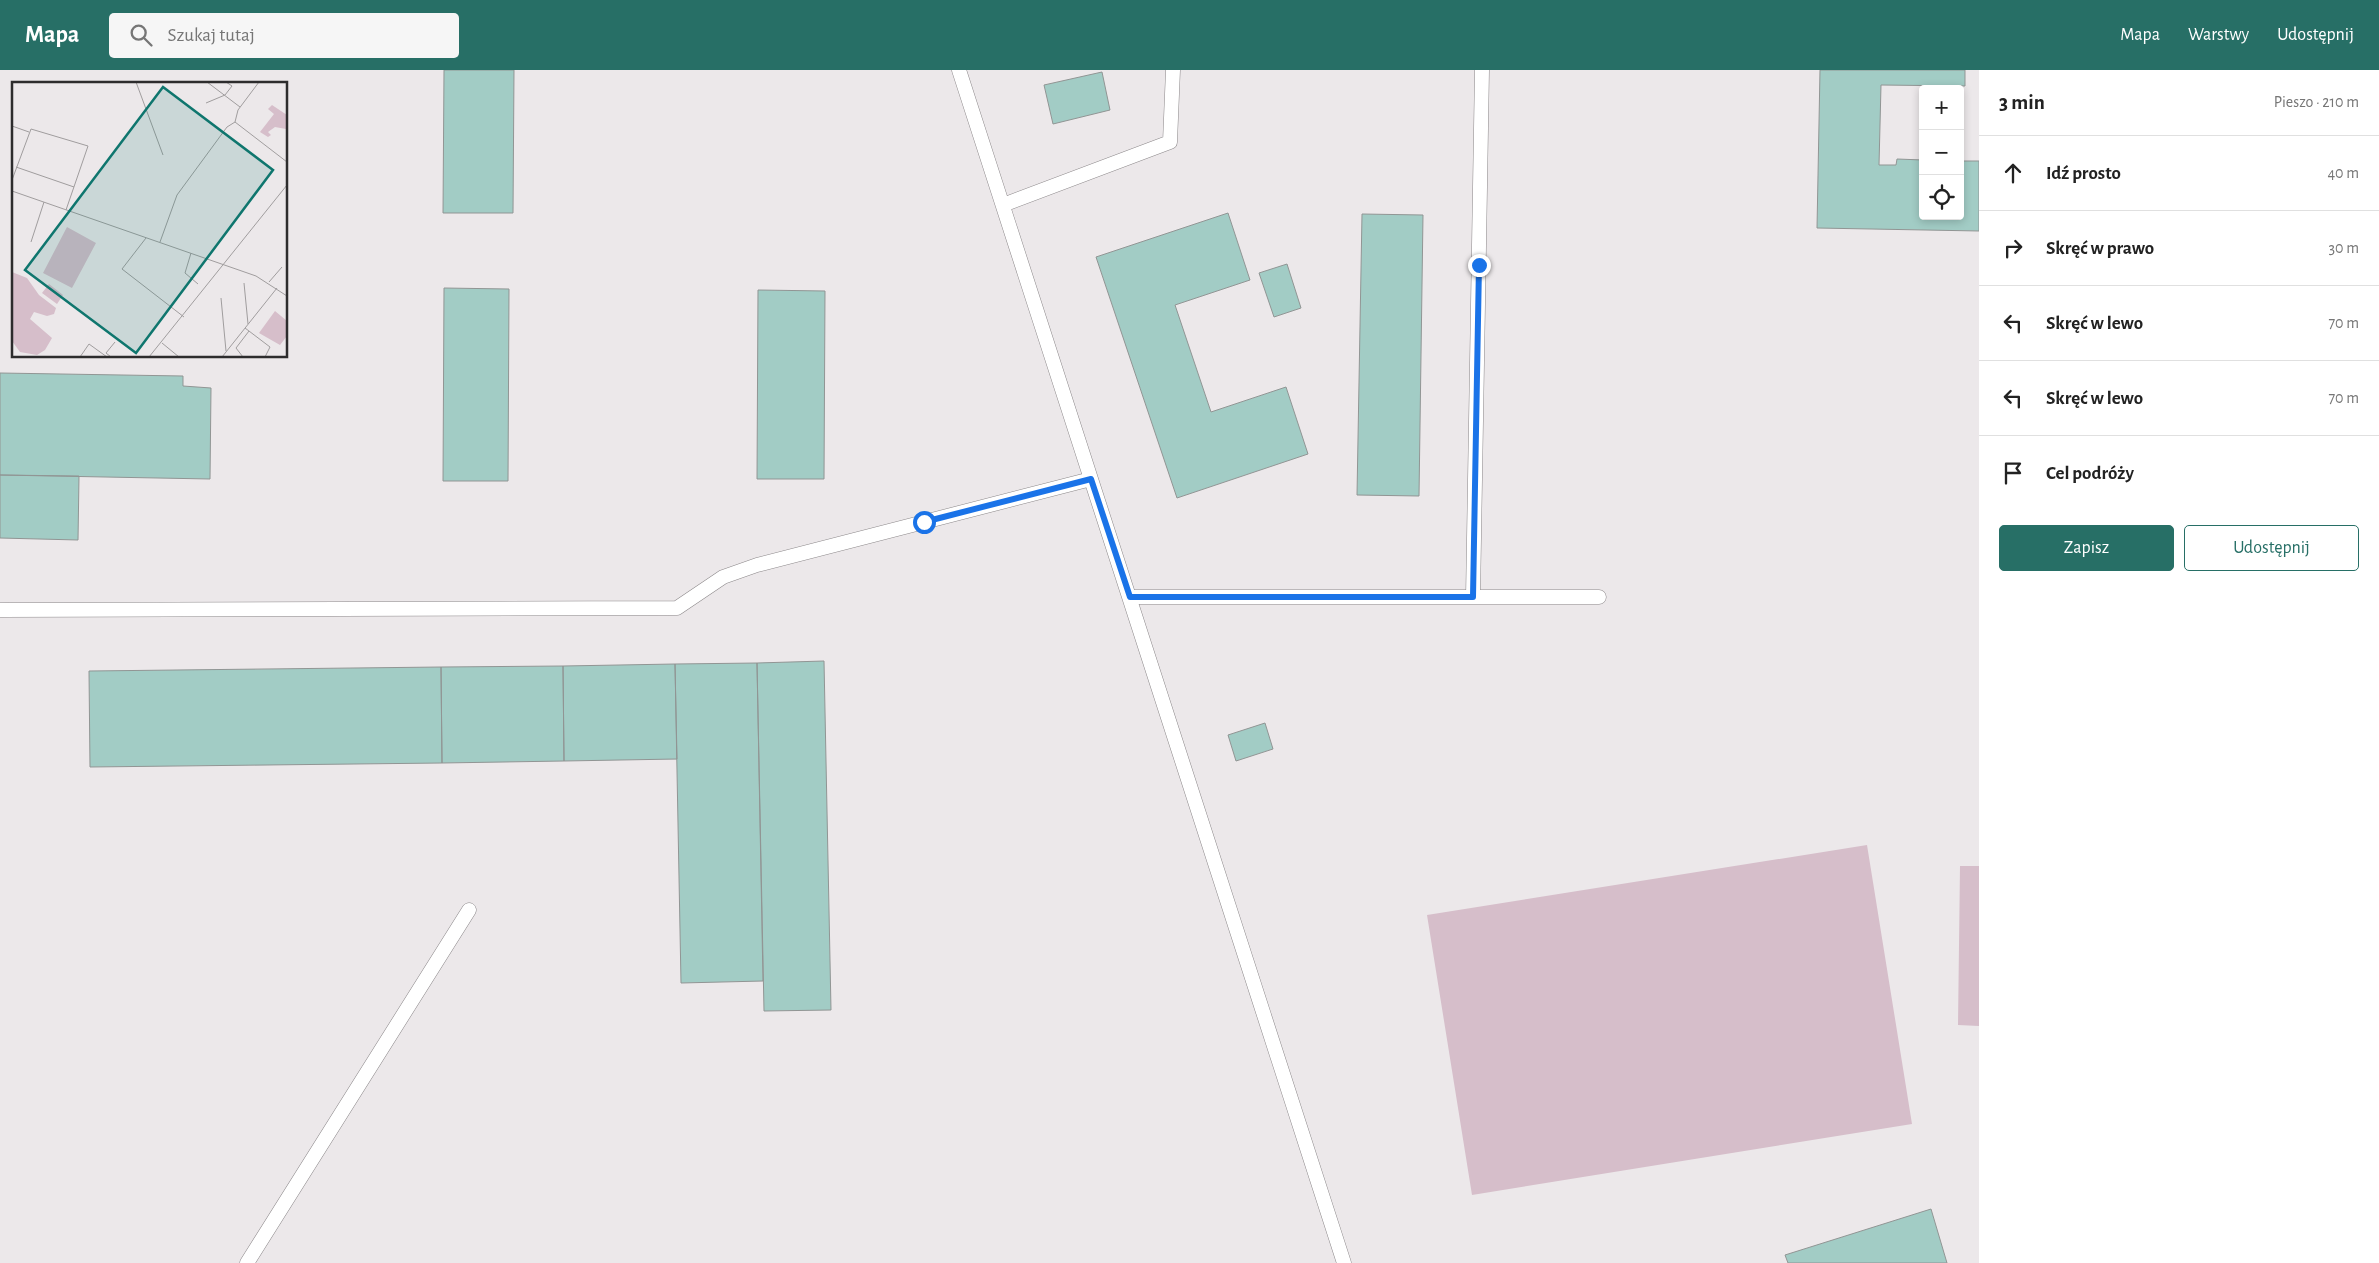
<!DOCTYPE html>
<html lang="pl">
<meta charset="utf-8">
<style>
body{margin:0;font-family:"Alegreya Sans",sans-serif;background:#f6f6f6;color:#222}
.controls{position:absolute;right:15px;top:15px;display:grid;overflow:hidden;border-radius:5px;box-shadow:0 2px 8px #0003}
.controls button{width:45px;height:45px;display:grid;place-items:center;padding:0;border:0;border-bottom:1px solid #e0e0e0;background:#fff;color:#222;font:25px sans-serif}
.stop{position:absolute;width:15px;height:15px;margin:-11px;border:4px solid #1a73e8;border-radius:50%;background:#fff}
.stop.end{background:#1a73e8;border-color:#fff;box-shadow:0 1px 5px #0008}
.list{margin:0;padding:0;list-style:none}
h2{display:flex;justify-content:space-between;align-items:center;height:65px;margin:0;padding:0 20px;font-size:21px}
h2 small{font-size:16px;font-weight:400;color:#767676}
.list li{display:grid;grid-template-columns:32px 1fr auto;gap:15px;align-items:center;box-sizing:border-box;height:75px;padding:0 20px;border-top:1px solid #e0e0e0}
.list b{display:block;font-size:19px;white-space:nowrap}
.list em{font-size:16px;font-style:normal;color:#767676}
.actions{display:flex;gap:10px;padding:15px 20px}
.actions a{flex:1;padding:11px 0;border:1px solid #276f66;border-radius:5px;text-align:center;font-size:18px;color:#276f66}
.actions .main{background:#276f66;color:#fff}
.icon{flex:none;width:28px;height:28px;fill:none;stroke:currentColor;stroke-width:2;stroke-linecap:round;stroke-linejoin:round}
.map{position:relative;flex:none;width:1979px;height:1193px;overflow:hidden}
header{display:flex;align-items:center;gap:30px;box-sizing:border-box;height:70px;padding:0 25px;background:#276f66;color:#fff}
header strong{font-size:24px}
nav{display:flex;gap:28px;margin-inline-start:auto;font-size:18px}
.search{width:350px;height:45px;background:#f6f6f6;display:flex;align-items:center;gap:12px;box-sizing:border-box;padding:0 18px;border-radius:5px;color:#767676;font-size:19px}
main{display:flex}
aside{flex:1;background:#fff}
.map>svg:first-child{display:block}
.green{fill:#d6beca}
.building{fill:#a2ccc5;stroke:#919594}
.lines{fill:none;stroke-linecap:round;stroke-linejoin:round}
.service-casing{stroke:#8b8789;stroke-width:15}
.service{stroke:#fff;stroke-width:14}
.route{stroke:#1a73e8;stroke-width:6}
.inset-road{fill:none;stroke:#a09d9e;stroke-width:1}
.view{fill:#0f766e;fill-opacity:0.15;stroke:#0f766e;stroke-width:2.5}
.inset-edge{fill:none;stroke:#2d2c2d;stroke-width:2.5}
</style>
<header>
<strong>Mapa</strong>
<div class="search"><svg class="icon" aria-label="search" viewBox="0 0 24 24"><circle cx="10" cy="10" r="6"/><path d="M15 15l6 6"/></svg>Szukaj tutaj</div>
<nav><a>Mapa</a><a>Warstwy</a><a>Udostępnij</a></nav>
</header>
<main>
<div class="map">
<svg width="1979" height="1193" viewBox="0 0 1979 1193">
<rect width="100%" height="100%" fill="#ece8ea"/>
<path class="green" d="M 1867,775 L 1912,1054 L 1472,1125 L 1427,845 Z
M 1960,796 L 1979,796 L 1979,956 L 1958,955 Z"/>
<path class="building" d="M 444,0 L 514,0 L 513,143 L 443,143 Z
M 1820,0 L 1965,0 L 1965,16 L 1881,15 L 1879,95 L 1896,95 L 1897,89 L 1923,90 L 1923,146 L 1960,146 L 1960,91 L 1979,91 L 1979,161 L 1817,158 Z
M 1102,2 L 1110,40 L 1053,54 L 1044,15 Z
M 1228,143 L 1250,210 L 1175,235 L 1211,342 L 1286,317 L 1308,384 L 1177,428 L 1096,187 Z
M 1362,144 L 1423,145 L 1419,426 L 1357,425 Z
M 1287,194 L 1301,238 L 1274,247 L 1259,203 Z
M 444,218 L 509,219 L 508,411 L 443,411 Z
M 758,220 L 825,221 L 824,409 L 757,409 Z
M 0,303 L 183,306 L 183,316 L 211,318 L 210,409 L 0,405 Z
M 0,405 L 79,406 L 78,470 L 0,468 Z
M 824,591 L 831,940 L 764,941 L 757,593 Z
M 757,593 L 763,911 L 681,913 L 675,594 Z
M 675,594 L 677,689 L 564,691 L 563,596 Z
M 563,596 L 564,691 L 442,693 L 441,597 Z
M 441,597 L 442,693 L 90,697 L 89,601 Z
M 1265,653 L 1273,679 L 1236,691 L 1228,665 Z
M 1931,1139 L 1947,1193 L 1788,1193 L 1785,1185 Z"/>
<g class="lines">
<g class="service-casing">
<path id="service" d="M 959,0 L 1344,1193
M 1003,135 L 1170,72 L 1173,0
M 1130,527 L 1473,527 L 1482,0
M 1473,527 L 1599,527
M 0,540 L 677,538 L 723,507 L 757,495 L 1091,409
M 247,1193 L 469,840"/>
</g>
<use href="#service" class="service"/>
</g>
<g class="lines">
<path class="route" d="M 924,452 L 1091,409 L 1130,527 L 1473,527 L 1479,195"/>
</g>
<g transform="translate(12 12)">
<rect width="275" height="275" fill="#ece8ea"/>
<path d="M 260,23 L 275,33 L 274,47 L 263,45 L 256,50 L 259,53 L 256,55 L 248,50 L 262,32 L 256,27 ZM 55,145 L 84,161 L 60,206 L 31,191 ZM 0,190 L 15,196 L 27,213 L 44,226 L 42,232 L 35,234 L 22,230 L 18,237 L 40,256 L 33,268 L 25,273 L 8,270 L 0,259 ZM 37,202 L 51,213 L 45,222 L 30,211 ZM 263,229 L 275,239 L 275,254 L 268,263 L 247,251 Z" fill="#d6beca"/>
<path class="inset-road" d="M 124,0 L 151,73M 195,0 L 228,25M 247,0 L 226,28 L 223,40 L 275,80M 194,21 L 213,13 L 220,4 L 214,0M 0,44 L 17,50M 4,85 L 62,105M 0,98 L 19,47 L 76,64 L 54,128M 0,109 L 244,194 L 275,214M 134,156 L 110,187 L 172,235M 19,160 L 32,120M 148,160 L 165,113 L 215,45 L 223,40M 179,171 L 173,191 L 186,202M 257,200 L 270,185M 232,201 L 236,242M 209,216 L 214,269M 233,246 L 258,265 L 253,275M 150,261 L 167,275M 68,275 L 77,262 L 95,275M 99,275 L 94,271 L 103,260M 137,275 L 275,103M 210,275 L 265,206M 231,275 L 224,266 L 237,249"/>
<path class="view" d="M 151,5 L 261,88 L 124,271 L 13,188 Z"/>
<rect width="275" height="275" class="inset-edge"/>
</g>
</svg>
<div class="controls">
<button>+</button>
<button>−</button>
<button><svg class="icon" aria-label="locate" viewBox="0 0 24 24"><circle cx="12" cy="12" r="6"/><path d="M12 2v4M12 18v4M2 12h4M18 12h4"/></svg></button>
</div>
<div class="stop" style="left:924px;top:452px"></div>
<div class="stop end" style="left:1479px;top:195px"></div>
</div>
<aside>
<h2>3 min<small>Pieszo · 210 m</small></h2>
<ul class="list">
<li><svg class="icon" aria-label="ahead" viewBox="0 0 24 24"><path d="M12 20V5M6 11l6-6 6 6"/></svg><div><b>Idź prosto</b></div><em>40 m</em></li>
<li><svg class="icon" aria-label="right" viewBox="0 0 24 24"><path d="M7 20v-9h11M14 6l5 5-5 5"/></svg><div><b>Skręć w prawo</b></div><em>30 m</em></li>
<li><svg class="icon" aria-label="left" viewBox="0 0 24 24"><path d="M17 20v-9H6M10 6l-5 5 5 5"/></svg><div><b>Skręć w lewo</b></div><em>70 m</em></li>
<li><svg class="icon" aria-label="left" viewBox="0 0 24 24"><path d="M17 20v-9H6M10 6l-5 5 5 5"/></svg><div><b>Skręć w lewo</b></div><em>70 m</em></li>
<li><svg class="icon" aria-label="arrive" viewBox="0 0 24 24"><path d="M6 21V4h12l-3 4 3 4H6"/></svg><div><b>Cel podróży</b></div></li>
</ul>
<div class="actions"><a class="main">Zapisz</a><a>Udostępnij</a></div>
</aside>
</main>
